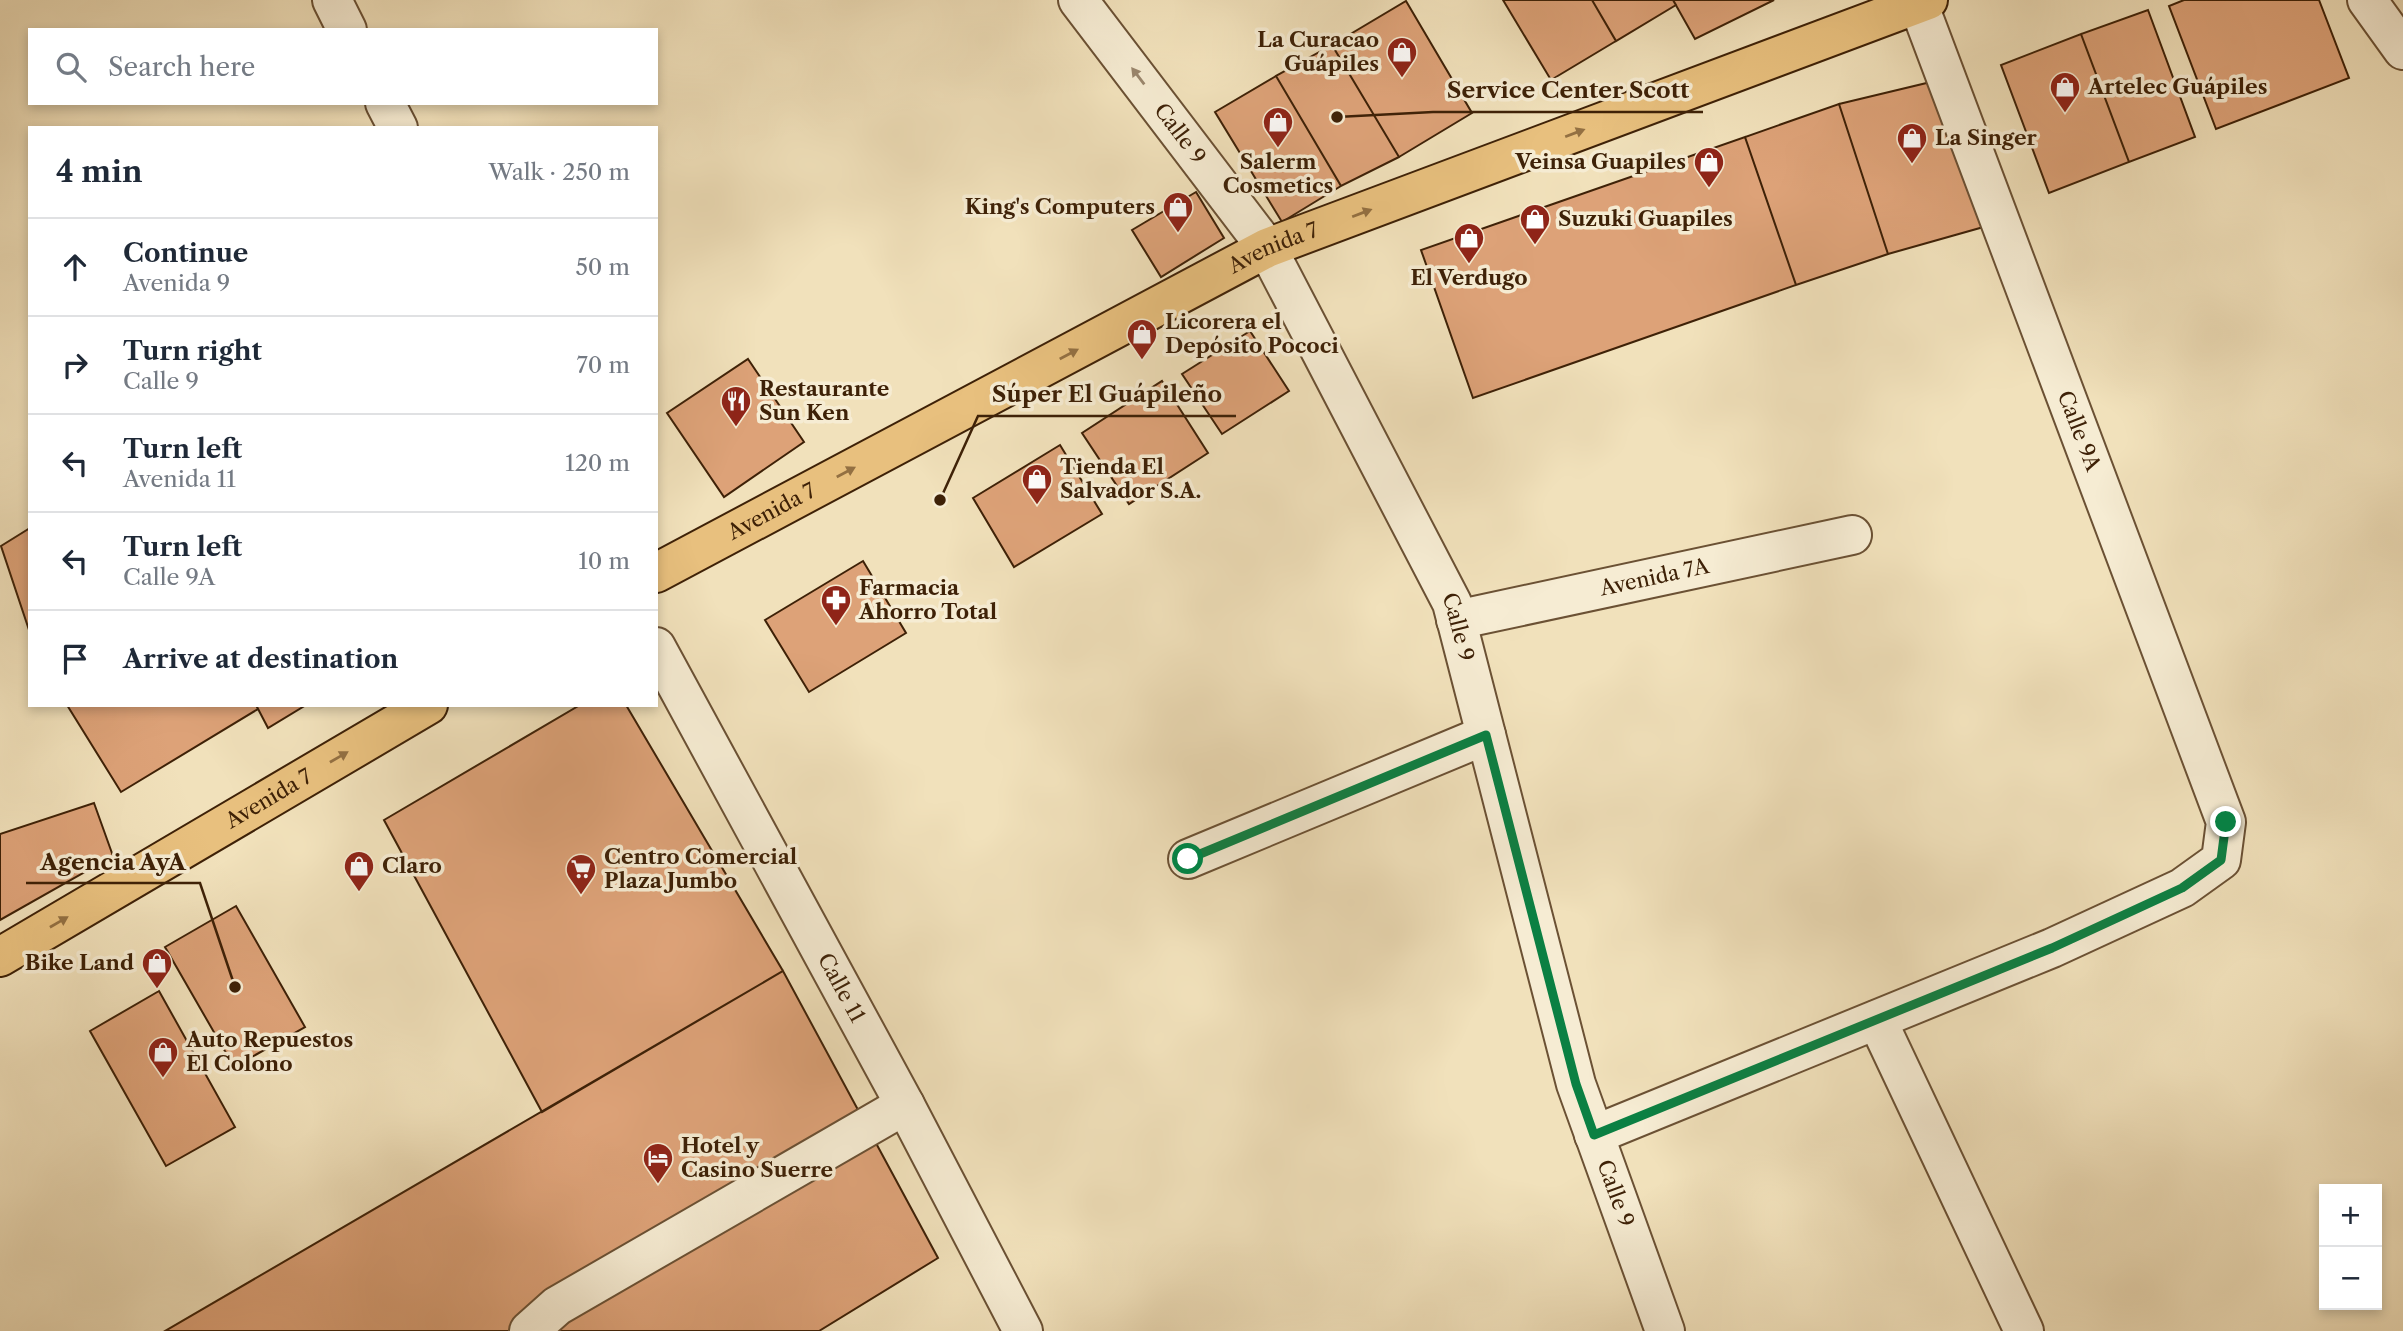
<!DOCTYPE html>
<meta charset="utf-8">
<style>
body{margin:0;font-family:"Libre Caslon Text",serif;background:#f2f2f3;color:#1f2937}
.controls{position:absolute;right:21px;bottom:21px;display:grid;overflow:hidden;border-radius:0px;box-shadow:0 4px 10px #0003}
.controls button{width:63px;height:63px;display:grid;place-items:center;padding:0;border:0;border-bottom:2px solid #e0e1e3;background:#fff;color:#1f2937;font:35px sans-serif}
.stop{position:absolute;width:21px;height:21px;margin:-16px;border:5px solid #0b8043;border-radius:50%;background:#fff}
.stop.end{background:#0b8043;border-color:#fff;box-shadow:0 2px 7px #0008}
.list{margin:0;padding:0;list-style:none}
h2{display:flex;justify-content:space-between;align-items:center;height:91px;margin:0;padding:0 28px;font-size:30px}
h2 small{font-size:23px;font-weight:400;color:#747a83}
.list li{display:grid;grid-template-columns:46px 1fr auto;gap:21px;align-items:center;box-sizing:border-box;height:98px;padding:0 28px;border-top:2px solid #e0e1e3}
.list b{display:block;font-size:26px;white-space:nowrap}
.list p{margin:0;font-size:23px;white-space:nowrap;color:#747a83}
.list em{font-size:23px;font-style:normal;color:#747a83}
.icon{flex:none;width:38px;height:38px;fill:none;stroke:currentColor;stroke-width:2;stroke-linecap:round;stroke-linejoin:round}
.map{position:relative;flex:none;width:2403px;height:1331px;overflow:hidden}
.search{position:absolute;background:#fff;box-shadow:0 4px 10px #0003;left:28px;top:28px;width:630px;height:77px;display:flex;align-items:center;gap:18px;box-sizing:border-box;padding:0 24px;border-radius:0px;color:#747a83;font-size:26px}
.panel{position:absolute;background:#fff;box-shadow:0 4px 10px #0003;left:28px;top:126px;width:630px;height:581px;border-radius:0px}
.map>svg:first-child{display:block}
.building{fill:#dda278;stroke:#3e2107;stroke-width:2}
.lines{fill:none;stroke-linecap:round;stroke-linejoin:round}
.minor-casing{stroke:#6b5134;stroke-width:42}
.major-casing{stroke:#3e2107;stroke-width:42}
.minor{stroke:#f6ecd3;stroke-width:38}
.major{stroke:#e8c07e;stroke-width:38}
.oneway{fill:#9a866d}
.oneway2{fill:#937042}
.route{stroke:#0b8043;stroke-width:9}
.labels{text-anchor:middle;stroke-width:7;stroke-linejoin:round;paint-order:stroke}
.poi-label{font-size:21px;font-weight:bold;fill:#3e2107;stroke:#f6ecd3;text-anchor:start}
.street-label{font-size:21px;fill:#3e2107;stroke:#f6ecd3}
.leader{fill:none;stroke:#3e2107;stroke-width:2.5}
.callout-dot{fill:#3e2107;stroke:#f6ecd3;stroke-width:2.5}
.callout-label{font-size:23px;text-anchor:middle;font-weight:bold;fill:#3e2107;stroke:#f6ecd3;stroke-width:7;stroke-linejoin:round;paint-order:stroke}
</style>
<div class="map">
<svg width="2403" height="1331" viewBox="0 0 2403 1331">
<rect width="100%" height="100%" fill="#f1e1bb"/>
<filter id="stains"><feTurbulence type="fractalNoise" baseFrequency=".00286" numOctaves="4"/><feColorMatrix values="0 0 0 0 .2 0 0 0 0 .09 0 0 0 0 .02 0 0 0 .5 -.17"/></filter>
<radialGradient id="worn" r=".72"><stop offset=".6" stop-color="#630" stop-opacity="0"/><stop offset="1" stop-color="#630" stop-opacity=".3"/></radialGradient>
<path class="building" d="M 1503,0 L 1592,0 L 1616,41 L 1551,80 Z
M 1592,0 L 1673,0 L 1676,5 L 1616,41 Z
M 1673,0 L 1774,0 L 1695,39 Z
M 2184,0 L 2319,0 L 2349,78 L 2216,129 L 2169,6 Z
M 1406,1 L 1472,113 L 1399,157 L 1332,45 Z
M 2148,10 L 2195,137 L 2129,162 L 2081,34 Z
M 2081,34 L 2129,162 L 2049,193 L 2001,65 Z
M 1332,45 L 1399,157 L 1341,186 L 1276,76 Z
M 1276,76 L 1341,186 L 1282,222 L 1215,112 Z
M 1935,81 L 1987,226 L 1888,254 L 1839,104 Z
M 1839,104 L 1888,254 L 1796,285 L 1745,137 Z
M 1745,137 L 1796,285 L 1473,398 L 1421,250 Z
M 1196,192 L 1224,238 L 1161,277 L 1132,230 Z
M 1250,331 L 1289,391 L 1222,434 L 1182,374 Z
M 748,359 L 804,442 L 724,497 L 667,413 Z
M 1162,381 L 1208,453 L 1129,504 L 1082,433 Z
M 1060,445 L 1102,514 L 1014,567 L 973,498 Z
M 30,528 L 30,633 L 1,546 Z
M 863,561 L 906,633 L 809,692 L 765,620 Z
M 67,705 L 256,705 L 258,709 L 121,792 Z
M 256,705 L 306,705 L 268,728 Z
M 580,705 L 626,705 L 783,971 L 542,1112 L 384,820 Z
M 94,803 L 113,856 L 0,920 L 0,834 Z
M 236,906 L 305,1027 L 234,1067 L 165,947 Z
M 783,971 L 938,1258 L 819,1331 L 165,1331 Z
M 159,991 L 235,1127 L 166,1166 L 90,1031 Z"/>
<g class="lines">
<g class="minor-casing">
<g id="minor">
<path d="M 332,0 L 347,30"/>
<path id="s1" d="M 1078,0 L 1267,248 L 1452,603 L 1576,1084 L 1665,1331"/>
<path d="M 2367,0 L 2403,50"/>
<path d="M 385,103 L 398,128"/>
<path id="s2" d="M 1456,620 L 1852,535"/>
<path id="s3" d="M 656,647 L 905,1105 L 1023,1331"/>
<path d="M 1188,859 L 1486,735"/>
<path d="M 1877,1020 L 2024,1331"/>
<path d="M 1594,1135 L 2052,948 L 2182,888 L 2221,860 L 2226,822 L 1918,3"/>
<path d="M 529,1331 L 557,1306 L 905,1105"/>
</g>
</g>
<g class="major-casing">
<g id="major">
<path id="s4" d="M 656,573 L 1267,248 L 1928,0"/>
<path id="s5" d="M 0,957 L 428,705"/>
</g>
</g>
<use href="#minor" class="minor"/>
<use href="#major" class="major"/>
</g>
<defs><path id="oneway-solid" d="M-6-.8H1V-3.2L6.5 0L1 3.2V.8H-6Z" transform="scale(1.75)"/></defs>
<use class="oneway" href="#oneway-solid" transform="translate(1138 76) rotate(-127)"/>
<g class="oneway2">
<use href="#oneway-solid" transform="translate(1575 133) rotate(-21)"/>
<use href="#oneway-solid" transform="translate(1362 213) rotate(-21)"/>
<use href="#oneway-solid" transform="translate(1069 354) rotate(-28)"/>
<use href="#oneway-solid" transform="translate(846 472) rotate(-28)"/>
<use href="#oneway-solid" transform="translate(339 757) rotate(-30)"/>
<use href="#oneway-solid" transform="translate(59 922) rotate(-30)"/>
</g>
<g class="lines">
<path class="route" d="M 1188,859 L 1486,735 L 1576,1084 L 1594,1135 L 2052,948 L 2182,888 L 2221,860 L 2226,822"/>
</g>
<defs>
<g id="shop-pin" transform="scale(1.575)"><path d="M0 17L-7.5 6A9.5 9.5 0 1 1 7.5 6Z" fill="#8f2418" stroke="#f6ecd3"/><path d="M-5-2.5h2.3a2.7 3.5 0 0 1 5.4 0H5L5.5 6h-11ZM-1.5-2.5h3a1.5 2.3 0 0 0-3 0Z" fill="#fff"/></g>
<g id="restaurant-pin" transform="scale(1.575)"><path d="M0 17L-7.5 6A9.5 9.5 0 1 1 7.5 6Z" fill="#8f2418" stroke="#f6ecd3"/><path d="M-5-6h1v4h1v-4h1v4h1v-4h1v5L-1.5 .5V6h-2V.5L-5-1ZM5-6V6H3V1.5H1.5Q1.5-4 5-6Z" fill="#fff"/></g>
<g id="pharmacy-pin" transform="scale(1.575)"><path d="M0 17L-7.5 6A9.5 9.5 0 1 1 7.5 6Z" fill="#8f2418" stroke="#f6ecd3"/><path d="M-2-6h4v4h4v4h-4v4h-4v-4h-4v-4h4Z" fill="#fff"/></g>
<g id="supermarket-pin" transform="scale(1.575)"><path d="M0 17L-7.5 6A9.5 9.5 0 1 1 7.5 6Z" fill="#8f2418" stroke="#f6ecd3"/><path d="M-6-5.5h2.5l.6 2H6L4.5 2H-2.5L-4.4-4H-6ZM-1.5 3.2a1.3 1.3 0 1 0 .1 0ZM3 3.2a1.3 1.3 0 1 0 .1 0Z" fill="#fff"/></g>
<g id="hotel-pin" transform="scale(1.575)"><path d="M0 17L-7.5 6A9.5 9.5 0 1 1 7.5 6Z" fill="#8f2418" stroke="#f6ecd3"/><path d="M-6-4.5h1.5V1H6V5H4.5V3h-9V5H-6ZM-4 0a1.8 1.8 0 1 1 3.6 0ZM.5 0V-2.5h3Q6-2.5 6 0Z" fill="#fff"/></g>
</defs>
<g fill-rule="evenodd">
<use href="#shop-pin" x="1402" y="52"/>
<use href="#shop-pin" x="2065" y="87"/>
<use href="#shop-pin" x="1278" y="122"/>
<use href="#shop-pin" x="1912" y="138"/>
<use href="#shop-pin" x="1709" y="162"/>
<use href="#shop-pin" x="1178" y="207"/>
<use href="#shop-pin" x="1535" y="219"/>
<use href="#shop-pin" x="1469" y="238"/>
<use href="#shop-pin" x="1142" y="334"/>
<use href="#restaurant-pin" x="736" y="401"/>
<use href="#shop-pin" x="1037" y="479"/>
<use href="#pharmacy-pin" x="836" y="600"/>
<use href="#shop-pin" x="359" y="866"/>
<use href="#supermarket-pin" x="581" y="869"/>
<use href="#shop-pin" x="157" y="963"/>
<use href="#shop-pin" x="163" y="1052"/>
<use href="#hotel-pin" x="658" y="1158"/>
</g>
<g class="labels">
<g class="poi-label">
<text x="1379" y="47" text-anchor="end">La Curacao<tspan x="1379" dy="24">Guápiles</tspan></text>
<text x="2088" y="94">Artelec Guápiles</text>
<text x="1935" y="145">La Singer</text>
<text x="1278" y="169" text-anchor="middle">Salerm<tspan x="1278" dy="24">Cosmetics</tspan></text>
<text x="1686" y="169" text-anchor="end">Veinsa Guapiles</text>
<text x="1155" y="214" text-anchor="end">King's Computers</text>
<text x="1558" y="226">Suzuki Guapiles</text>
<text x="1469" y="285" text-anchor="middle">El Verdugo</text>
<text x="1165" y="329">Licorera el<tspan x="1165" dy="24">Depósito Pococi</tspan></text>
<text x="759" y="396">Restaurante<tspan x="759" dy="24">Sun Ken</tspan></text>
<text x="1060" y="474">Tienda El<tspan x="1060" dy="24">Salvador S.A.</tspan></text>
<text x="859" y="595">Farmacia<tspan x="859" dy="24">Ahorro Total</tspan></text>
<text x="604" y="864">Centro Comercial<tspan x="604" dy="24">Plaza Jumbo</tspan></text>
<text x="382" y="873">Claro</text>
<text x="134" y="970" text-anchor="end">Bike Land</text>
<text x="186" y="1047">Auto Repuestos<tspan x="186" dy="24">El Colono</tspan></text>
<text x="681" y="1153">Hotel y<tspan x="681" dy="24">Casino Suerre</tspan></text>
</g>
<g class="street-label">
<text dy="7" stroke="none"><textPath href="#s1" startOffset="168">Calle 9</textPath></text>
<text dy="7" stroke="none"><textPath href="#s4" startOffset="698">Avenida 7</textPath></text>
<text transform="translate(2079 431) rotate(69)" y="7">Calle 9A</text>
<text dy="7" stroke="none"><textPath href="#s4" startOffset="131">Avenida 7</textPath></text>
<text dy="7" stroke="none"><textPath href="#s2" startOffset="203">Avenida 7A</textPath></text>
<text dy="7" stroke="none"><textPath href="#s1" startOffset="737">Calle 9</textPath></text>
<text dy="7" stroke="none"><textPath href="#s5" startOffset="312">Avenida 7</textPath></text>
<text dy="7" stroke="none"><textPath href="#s3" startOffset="388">Calle 11</textPath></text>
<text dy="7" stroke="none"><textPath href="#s1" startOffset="1325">Calle 9</textPath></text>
</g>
</g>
<path class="leader" d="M1337 117L1433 112H1703M940 500L978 416H1236M235 987L200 883H26"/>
<g class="callout-dot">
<circle cx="1337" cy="117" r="7"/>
<circle cx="940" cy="500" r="7"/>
<circle cx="235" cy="987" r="7"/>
</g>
<g class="callout-label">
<text x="1568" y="98">Service Center Scott</text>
<text x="1107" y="402">Súper El Guápileño</text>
<text x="113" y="870">Agencia AyA</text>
</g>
<rect width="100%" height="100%" filter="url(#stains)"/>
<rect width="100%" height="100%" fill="url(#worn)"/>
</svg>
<div class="controls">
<button>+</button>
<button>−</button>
</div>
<div class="stop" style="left:1188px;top:859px"></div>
<div class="stop end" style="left:2226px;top:822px"></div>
<div class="search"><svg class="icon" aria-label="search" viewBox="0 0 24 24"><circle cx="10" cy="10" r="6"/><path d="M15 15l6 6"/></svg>Search here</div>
<section class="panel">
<h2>4 min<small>Walk · 250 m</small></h2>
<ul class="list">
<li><svg class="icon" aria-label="ahead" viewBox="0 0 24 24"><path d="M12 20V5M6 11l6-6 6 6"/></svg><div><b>Continue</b><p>Avenida 9</p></div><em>50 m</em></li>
<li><svg class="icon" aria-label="right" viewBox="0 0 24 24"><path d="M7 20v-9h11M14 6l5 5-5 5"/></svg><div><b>Turn right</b><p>Calle 9</p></div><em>70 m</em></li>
<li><svg class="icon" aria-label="left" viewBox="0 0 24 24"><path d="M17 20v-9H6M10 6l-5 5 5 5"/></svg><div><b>Turn left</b><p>Avenida 11</p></div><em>120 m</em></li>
<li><svg class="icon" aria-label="left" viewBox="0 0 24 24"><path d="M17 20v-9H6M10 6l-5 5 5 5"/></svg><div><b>Turn left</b><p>Calle 9A</p></div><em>10 m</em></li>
<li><svg class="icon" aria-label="arrive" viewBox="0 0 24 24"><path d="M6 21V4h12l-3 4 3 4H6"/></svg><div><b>Arrive at destination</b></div></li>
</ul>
</section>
</div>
